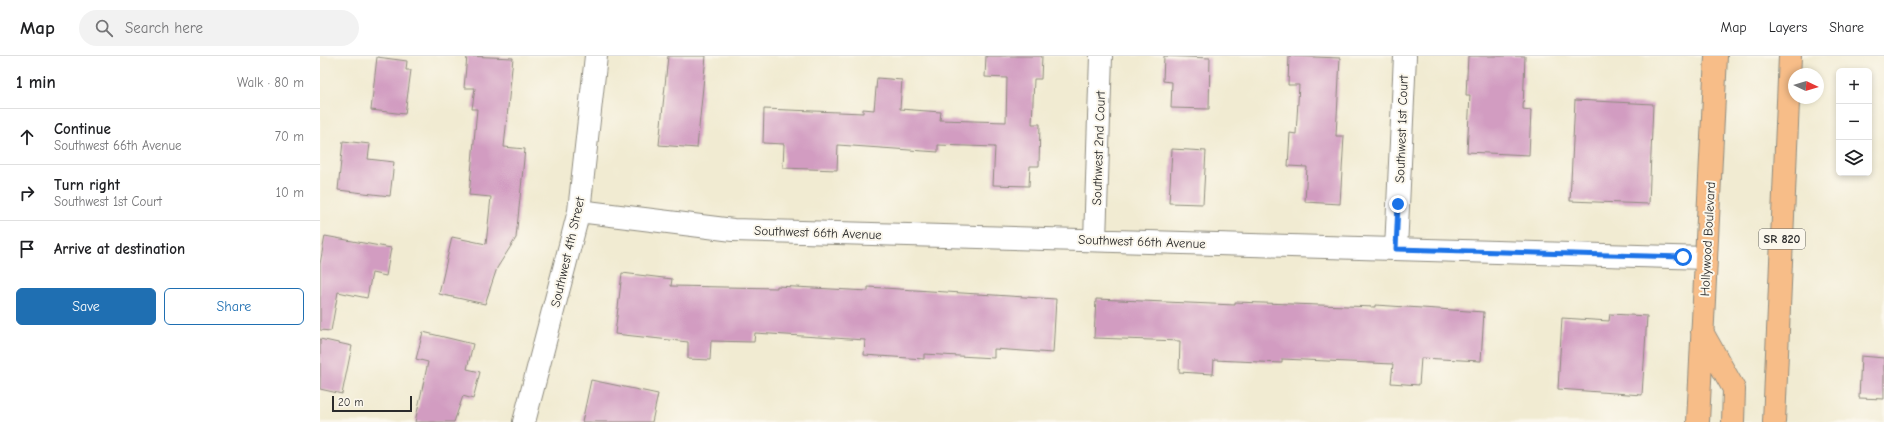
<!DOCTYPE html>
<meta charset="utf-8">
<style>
body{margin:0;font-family:"Comic Neue",sans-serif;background:#f2f2f2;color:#202124}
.controls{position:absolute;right:12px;top:12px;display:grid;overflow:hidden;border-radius:6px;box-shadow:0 2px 6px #0003}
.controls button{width:36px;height:36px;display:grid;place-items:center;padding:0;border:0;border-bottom:1px solid #e0e0e0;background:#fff;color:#202124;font:20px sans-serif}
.compass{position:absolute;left:1468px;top:12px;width:36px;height:36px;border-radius:50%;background:#fff;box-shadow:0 2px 6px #0003;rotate:94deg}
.scale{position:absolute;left:12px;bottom:10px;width:80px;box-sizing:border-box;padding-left:4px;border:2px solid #2b2b2b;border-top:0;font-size:11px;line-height:14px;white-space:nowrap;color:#2b2b2b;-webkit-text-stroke:3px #fbf7ec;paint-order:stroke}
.stop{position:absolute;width:12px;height:12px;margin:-9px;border:3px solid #1a73e8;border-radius:50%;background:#fff}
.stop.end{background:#1a73e8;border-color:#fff;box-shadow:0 1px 4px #0008}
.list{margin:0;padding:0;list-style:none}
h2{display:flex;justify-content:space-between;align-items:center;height:52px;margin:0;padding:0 16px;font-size:17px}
h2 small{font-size:13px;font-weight:400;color:#757577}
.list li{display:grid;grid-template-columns:26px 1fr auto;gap:12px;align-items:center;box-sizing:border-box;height:56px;padding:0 16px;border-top:1px solid #e0e0e0}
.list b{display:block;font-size:15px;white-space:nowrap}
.list p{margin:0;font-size:13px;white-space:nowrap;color:#757577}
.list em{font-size:13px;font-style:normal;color:#757577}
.actions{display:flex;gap:8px;padding:12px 16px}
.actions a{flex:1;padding:9px 0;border:1px solid #1f6fb2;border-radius:6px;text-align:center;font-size:14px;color:#1f6fb2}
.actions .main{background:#1f6fb2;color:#fff}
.icon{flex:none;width:22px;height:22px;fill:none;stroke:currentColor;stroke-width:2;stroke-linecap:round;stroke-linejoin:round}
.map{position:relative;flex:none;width:1564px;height:366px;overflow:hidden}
header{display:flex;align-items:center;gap:24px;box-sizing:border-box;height:56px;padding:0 20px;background:#fff;border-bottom:1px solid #e0e0e0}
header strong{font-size:19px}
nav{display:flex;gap:22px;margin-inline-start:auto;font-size:14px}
.search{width:280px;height:36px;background:#f2f2f2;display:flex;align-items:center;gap:10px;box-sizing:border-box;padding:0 14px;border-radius:22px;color:#757577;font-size:15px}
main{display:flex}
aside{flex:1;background:#fff}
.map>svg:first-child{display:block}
.building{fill:#d29cc1}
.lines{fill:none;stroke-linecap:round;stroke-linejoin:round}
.minor-casing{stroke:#8e8b7e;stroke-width:24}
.highway-casing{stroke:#8e8b7e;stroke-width:24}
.minor{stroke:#fff;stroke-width:22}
.highway{stroke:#f7bd88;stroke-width:22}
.route{stroke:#1a73e8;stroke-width:5}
.labels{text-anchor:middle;stroke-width:4;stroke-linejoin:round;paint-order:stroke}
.shield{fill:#fbf7ec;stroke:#696865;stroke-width:1}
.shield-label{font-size:12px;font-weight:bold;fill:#2b2b2b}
.street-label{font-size:13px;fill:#2b2b2b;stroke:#fbf7ec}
</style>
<header>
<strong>Map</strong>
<div class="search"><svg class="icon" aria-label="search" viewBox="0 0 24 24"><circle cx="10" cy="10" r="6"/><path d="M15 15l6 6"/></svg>Search here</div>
<nav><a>Map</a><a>Layers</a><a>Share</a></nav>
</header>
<main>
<aside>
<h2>1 min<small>Walk · 80 m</small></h2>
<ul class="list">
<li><svg class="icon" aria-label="ahead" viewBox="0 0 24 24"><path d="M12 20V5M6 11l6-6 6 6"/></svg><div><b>Continue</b><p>Southwest 66th Avenue</p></div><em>70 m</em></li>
<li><svg class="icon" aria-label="right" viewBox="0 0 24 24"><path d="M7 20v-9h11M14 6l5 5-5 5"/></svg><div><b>Turn right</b><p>Southwest 1st Court</p></div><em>10 m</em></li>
<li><svg class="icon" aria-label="arrive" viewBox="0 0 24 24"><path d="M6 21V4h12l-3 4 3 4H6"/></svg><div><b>Arrive at destination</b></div></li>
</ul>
<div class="actions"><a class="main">Save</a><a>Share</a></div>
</aside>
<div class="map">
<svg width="1564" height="366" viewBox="0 0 1564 366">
<rect width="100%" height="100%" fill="#fbf7ec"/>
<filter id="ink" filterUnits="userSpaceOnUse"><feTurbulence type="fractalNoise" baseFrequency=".025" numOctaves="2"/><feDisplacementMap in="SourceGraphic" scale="8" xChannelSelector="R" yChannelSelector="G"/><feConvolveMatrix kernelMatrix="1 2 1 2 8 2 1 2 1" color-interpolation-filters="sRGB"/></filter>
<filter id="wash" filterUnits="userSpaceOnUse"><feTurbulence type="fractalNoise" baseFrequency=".012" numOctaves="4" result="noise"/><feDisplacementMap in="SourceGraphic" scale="16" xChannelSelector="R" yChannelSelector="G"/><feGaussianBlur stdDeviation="0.9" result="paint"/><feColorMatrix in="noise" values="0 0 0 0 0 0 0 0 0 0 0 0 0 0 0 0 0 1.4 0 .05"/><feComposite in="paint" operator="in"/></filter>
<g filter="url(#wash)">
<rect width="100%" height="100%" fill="#f1ebd2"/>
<g id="blocks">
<path class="building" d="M 147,0 L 193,2 L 184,91 L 205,93 L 196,182 L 177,212 L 165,248 L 119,238 L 132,181 L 166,188 L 171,141 L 149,139 L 157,53 L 152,53 L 155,32 L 144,32 Z
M 348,0 L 386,0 L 377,92 L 339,89 Z
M 666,0 L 722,0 L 721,23 L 714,23 L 712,68 L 720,68 L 719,110 L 710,110 L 709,130 L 673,129 L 675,91 L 618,89 L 618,96 L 518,89 L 517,114 L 463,112 L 464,88 L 443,87 L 444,53 L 543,57 L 543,53 L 554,54 L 557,22 L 582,24 L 580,53 L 621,56 L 620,64 L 686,66 L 687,22 L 665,21 Z
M 844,0 L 890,2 L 889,53 L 851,52 L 852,26 L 843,25 Z
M 969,0 L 1020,2 L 1016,80 L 1024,80 L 1020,148 L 985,146 L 987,111 L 968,110 L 970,77 L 976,78 L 979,29 L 968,29 Z
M 1148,0 L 1205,0 L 1203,53 L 1211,54 L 1209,99 L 1147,96 L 1150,39 L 1146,39 Z
M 57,1 L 87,5 L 86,14 L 91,14 L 85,58 L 51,54 Z
M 1255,44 L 1333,48 L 1329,148 L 1250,145 Z
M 23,85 L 50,88 L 48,103 L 74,106 L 70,140 L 18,134 Z
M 852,93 L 886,95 L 883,148 L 849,147 Z
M 5,180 L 71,192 L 66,220 L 52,217 L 47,242 L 18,236 L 11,275 L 0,274 L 0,208 Z
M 302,217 L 352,223 L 351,230 L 457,232 L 457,230 L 548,235 L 548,231 L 736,243 L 733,297 L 674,293 L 674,302 L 604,298 L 604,303 L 544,299 L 545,284 L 435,277 L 434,286 L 391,285 L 390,304 L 368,303 L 368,286 L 295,278 Z
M 776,243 L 915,249 L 915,246 L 1055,251 L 1055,249 L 1164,256 L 1161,305 L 1101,302 L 1099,329 L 1071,327 L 1073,308 L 962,303 L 962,307 L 894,304 L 893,318 L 859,316 L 860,285 L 774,282 Z
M 1290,258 L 1327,260 L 1322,339 L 1238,333 L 1242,262 L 1289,265 Z
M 103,276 L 153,288 L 147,313 L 160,316 L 153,343 L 143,340 L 134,366 L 95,366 L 108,306 L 96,303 Z
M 0,283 L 32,290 L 22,338 L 0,333 Z
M 1541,300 L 1564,302 L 1564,343 L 1539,342 Z
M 271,324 L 338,338 L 332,366 L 262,366 Z"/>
</g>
</g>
<g filter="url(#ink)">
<use href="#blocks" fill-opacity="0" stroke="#8e8b7e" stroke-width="1"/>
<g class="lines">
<g class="minor-casing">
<path id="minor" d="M 259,155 L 413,174 L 1386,202
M 775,184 L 781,0
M 1076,193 L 1085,0
M 204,366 L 259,155 L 276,0"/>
</g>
<g class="highway-casing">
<path id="highway" d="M 1382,276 L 1414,333 L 1413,366
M 1378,366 L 1396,0
M 1454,366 L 1470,0"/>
</g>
<use href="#minor" class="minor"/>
<use href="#highway" class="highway"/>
</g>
</g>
<g class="lines" filter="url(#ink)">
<path class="route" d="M 1078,148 L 1076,193 L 1363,201"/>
</g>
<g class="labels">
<rect class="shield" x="1439" y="173" width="46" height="20" rx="3"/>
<g class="shield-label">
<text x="1462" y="187">SR 820</text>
</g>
<g class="street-label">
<text transform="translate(1081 73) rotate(-88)" y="5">Southwest 1st Court</text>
<text transform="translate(778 92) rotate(-88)" y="5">Southwest 2nd Court</text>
<text transform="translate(498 176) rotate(2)" y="5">Southwest 66th Avenue</text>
<text transform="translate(1387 183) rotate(-87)" y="5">Hollywood Boulevard</text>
<text transform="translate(822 185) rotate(2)" y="5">Southwest 66th Avenue</text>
<text transform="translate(247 196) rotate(-77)" y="5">Southwest 4th Street</text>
</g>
</g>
</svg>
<div class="controls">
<button>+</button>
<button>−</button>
<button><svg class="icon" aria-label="layers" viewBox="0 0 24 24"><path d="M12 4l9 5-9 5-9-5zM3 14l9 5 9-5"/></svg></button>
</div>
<svg class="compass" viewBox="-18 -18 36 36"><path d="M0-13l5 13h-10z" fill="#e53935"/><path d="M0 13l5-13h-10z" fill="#757577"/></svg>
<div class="scale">20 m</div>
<div class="stop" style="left:1363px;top:201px"></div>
<div class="stop end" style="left:1078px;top:148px"></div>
</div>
</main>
